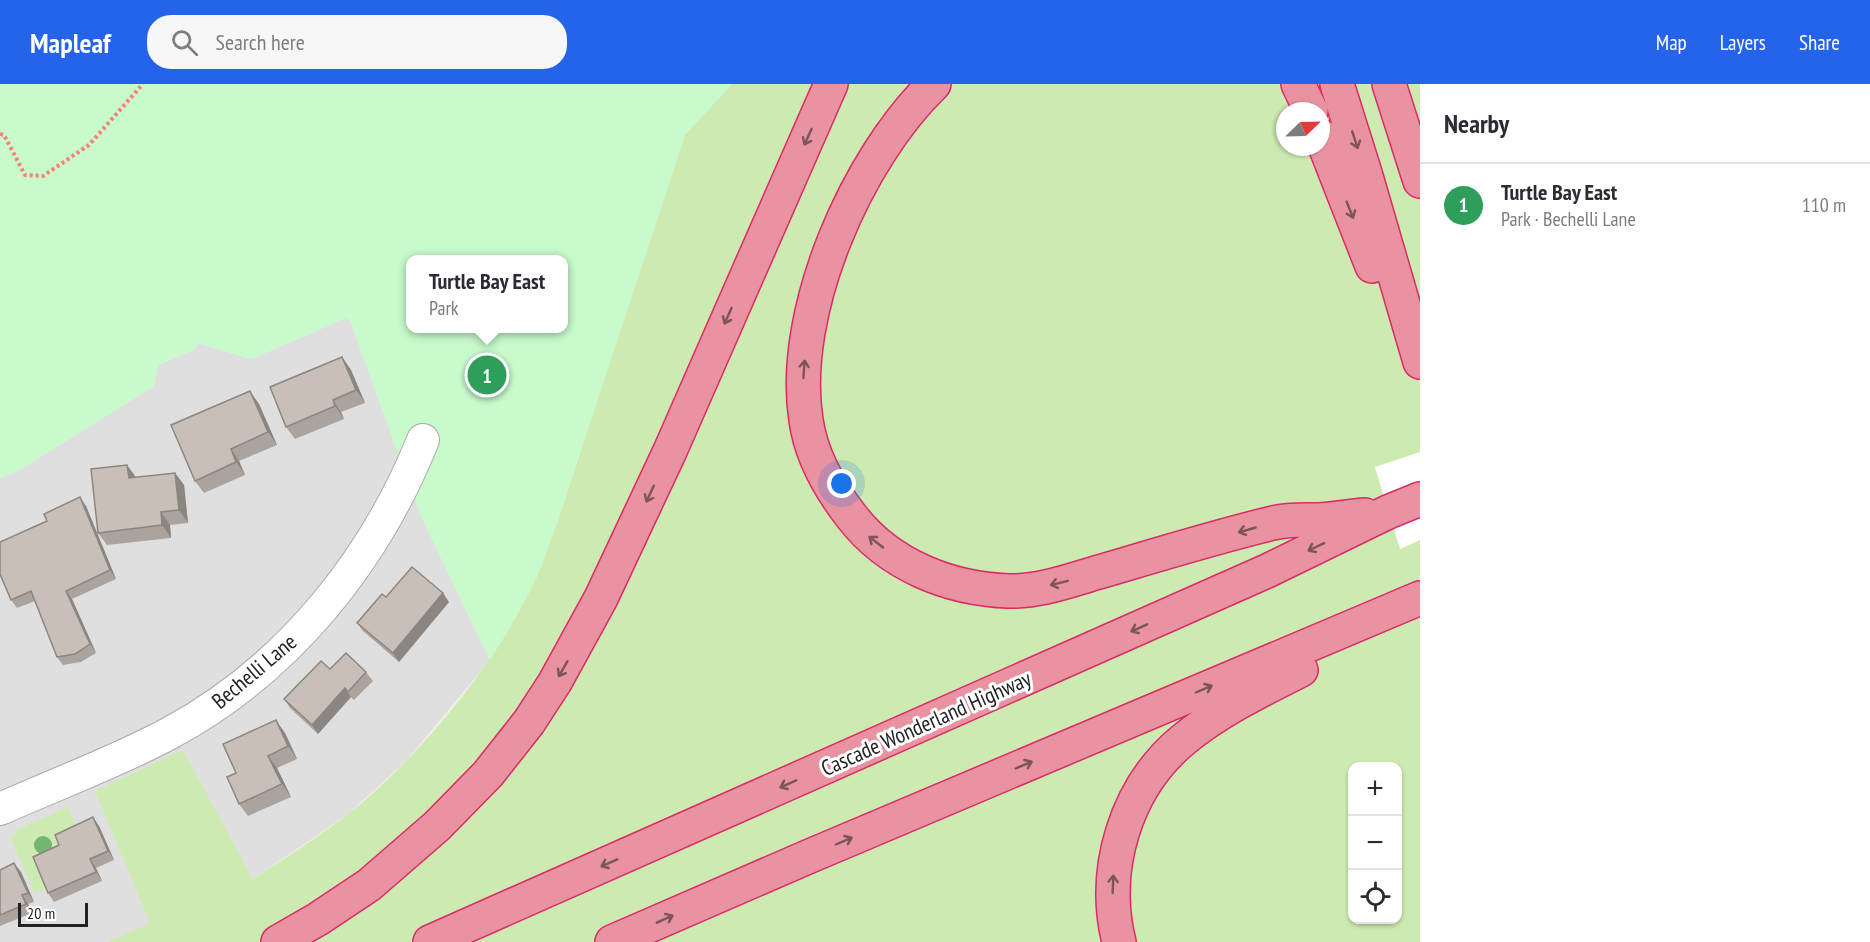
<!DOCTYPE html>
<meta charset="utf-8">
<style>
body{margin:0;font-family:"PT Sans Narrow",sans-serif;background:#f7f7f7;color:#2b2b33}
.controls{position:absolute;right:18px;bottom:18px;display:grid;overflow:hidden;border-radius:12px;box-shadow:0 2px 4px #0004}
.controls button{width:54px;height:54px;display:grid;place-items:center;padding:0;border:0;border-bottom:2px solid #e1e1e2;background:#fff;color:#2b2b33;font:30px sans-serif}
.compass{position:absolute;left:1276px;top:18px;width:54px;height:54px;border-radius:50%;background:#fff;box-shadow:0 2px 4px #0004;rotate:67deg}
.scale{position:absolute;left:18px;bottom:15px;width:70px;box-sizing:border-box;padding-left:6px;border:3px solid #222;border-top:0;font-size:16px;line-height:21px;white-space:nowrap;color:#222;-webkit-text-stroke:4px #fff;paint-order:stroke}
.you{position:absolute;left:842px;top:400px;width:21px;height:21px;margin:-15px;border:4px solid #fff;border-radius:50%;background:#1a73e8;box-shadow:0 0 0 9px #1a73e833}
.badge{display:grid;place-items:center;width:39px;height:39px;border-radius:50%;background:#2563eb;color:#fff;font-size:20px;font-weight:700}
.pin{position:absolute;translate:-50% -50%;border:3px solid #fff;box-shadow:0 2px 6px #0006}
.popup{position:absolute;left:406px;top:171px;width:162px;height:78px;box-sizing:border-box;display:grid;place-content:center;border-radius:12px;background:#fff;filter:drop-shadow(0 2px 4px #0005);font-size:20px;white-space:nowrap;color:#7c7c81}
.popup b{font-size:22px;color:#2b2b33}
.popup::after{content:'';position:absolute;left:50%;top:100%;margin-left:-12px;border:12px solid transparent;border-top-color:#fff}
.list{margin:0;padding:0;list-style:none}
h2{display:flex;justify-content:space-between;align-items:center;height:78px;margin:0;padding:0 24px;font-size:26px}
h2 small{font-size:20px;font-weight:400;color:#7c7c81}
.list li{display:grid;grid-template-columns:39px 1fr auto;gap:18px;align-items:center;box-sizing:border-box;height:84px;padding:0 24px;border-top:2px solid #e1e1e2}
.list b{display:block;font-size:22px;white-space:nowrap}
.list p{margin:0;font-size:20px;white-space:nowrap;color:#7c7c81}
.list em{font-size:20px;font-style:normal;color:#7c7c81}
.icon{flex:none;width:33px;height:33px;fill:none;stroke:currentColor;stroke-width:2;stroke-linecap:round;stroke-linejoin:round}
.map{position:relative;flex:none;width:1420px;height:858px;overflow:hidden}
header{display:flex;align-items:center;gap:36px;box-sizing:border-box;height:84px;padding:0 30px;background:#2563eb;color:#fff}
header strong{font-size:28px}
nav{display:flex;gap:33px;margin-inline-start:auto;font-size:21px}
.search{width:420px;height:54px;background:#f7f7f7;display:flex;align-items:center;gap:15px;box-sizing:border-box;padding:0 21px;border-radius:24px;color:#7c7c81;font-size:22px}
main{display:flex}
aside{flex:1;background:#fff}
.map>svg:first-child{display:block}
.residential{fill:#e0dfdf}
.grass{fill:#cdebb0;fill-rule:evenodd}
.park{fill:#c8facc;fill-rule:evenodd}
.pier{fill:#fff}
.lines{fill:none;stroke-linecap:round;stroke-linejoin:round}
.minor-casing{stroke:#a9a9a9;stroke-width:34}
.highway-casing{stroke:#dc2a67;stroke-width:36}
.path{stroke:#fa8072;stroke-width:4;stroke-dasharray:3 3;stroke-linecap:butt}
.minor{stroke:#fff;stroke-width:32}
.highway{stroke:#e892a2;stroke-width:33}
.tree{fill:#74b475}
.wall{fill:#aba49e}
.shaded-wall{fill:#8b8681}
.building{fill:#c7bfb8;stroke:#8b8681;stroke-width:1.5}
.oneway{stroke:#7b545c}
.labels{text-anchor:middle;stroke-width:6;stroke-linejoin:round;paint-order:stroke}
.street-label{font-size:22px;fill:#222;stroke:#fff}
</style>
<header>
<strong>Mapleaf</strong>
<div class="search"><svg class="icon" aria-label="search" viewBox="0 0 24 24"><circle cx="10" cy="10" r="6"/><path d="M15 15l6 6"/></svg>Search here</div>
<nav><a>Map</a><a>Layers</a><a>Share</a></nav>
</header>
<main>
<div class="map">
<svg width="1420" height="858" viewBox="0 0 1420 858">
<rect width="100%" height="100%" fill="#f2efe9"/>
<path class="residential" d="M 346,234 L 350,236 L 420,430 L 490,576 L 407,676 L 347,731 L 253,795 L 107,858 L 0,858 L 0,394 L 18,387 L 154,302 L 158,281 L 194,266 L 198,259 L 251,275 Z"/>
<path class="grass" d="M 732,0 L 1420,0 L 1420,858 L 107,858 L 150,839 L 95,707 L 183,666 L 253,795 C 285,774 317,754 347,731 C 421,672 496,580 536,494 C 544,477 550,457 557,439 L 685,50 ZM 1285,27 L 1321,27 L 1321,63 L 1285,63 ZM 1352,682 L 1398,682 L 1398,836 L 1352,836 Z
M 68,723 L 79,748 L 65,770 L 48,803 L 35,809 L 10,753 L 17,750 L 16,746 Z"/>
<path class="park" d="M 0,0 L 732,0 L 685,51 L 557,439 L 537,493 L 508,547 L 490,576 L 420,430 L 350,236 L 346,234 L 251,275 L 198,259 L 194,266 L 158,281 L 154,302 L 18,387 L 0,394 ZM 410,176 L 564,176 L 564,244 L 410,244 Z"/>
<path class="pier" d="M 1420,368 L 1420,456 L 1400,465 L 1375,383 Z"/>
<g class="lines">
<g class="minor-casing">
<path id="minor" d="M 0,725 C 56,700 116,678 170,649 C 287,586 374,478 423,356"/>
</g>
<g class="highway-casing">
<path id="highway" d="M 934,0 C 857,74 789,228 806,336 C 811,372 830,405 852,433 C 889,481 949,505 1009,507 C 1039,508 1071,496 1099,488 C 1157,471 1215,453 1273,439 C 1288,435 1303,436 1319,436 C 1334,435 1350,432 1365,431
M 1298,0 L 1311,27
M 1337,0 L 1365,89 L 1420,278
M 1389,0 L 1420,97
M 1321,52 L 1372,182
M 278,858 L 318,835 L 369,801 L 437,742 L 488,690 L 529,638 L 555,598 L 601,514 L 670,367 L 831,0
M 430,858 L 1267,487 L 1388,428 L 1420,415
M 612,858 L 810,772 L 1420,514
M 1119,858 C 1101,786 1125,704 1183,656 C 1218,627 1261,606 1301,586"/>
</g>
<path class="path" d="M 0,50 L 4,51 L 25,91 L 43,92 L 89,61 L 143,0"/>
<use href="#minor" class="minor"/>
<use href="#highway" class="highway"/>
</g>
<circle class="tree" cx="43" cy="761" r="9"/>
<path class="wall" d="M 342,273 L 351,286 L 365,319 L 341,328 L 344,335 L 295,355 L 286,343 Z
M 259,320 L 277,361 L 239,377 L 245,391 L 204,409 L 195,397 Z
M 127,381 L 136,393 L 175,389 L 184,401 L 188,439 L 170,441 L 171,454 L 107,461 L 98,449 Z
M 86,422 L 116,495 L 72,515 L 96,569 L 81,578 L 63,581 L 57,573 L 35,517 L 17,524 L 11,516 Z
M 386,513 L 449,518 L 399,578 L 363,547 L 357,539 Z
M 330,585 L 366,588 L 373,597 L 354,616 L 351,613 L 318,650 L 290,624 L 284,615 Z
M 285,649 L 297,675 L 277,684 L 291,713 L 248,732 L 239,720 L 236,689 Z
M 99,742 L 114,776 L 96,784 L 102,797 L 54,818 L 48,809 Z
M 0,786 L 21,788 L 34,818 L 28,820 L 32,829 L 0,842 Z"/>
<path class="shaded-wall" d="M 342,273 L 351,286 L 365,319 L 356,306 Z
M 250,307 L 259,320 L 277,361 L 268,348 Z
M 333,316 L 341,328 L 344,335 L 335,322 Z
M 231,365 L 239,377 L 245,391 L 236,378 Z
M 127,381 L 136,394 L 129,394 Z
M 175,389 L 184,401 L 188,439 L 179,426 Z
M 80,413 L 86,422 L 116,495 L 110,486 Z
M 161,428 L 170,441 L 171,454 L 162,441 Z
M 66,507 L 72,515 L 96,569 L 90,560 Z
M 443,509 L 449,518 L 399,578 L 393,569 Z
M 345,604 L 351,613 L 318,650 L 312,641 Z
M 276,636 L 285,649 L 297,675 L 288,662 Z
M 268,672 L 277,684 L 291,713 L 282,700 Z
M 93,733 L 99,742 L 114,776 L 108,767 Z
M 90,775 L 96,784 L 102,797 L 96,788 Z
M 14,779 L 21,788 L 34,818 L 28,809 Z
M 22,811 L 28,820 L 32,829 L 26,820 Z"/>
<path class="building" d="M 342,273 L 356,306 L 333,316 L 335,322 L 286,343 L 270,303 Z
M 250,307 L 268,348 L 231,365 L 236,378 L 195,397 L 171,341 Z
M 127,381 L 129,394 L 175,389 L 179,426 L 161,428 L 162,441 L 98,449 L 91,385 Z
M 80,413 L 110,486 L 66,507 L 90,560 L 75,570 L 57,573 L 31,507 L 11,516 L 0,490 L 0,458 L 47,437 L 44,430 Z
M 412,483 L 443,509 L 393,569 L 357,539 L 382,510 L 386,513 Z
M 346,569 L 366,588 L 348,608 L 345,604 L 312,641 L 284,615 L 321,577 L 330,585 Z
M 276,636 L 288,662 L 268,672 L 282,700 L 239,720 L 227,693 L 236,689 L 223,660 Z
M 93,733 L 108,767 L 90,775 L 96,788 L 48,809 L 33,773 L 59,761 L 55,751 Z
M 14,779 L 28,809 L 22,811 L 26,820 L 0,831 L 0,786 Z"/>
<defs><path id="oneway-shaft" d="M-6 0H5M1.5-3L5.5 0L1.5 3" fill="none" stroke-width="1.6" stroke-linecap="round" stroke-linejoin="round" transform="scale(1.5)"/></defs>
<g class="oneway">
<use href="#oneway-shaft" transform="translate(808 53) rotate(114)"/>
<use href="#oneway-shaft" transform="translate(1355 56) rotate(72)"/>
<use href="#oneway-shaft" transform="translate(1350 126) rotate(68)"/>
<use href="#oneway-shaft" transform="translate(728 232) rotate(114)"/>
<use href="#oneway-shaft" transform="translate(804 285) rotate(-86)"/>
<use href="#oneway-shaft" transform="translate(650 410) rotate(115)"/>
<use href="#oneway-shaft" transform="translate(1247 446) rotate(164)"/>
<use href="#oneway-shaft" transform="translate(876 458) rotate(-142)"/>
<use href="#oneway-shaft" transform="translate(1316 463) rotate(154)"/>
<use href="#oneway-shaft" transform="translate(1059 499) rotate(166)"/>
<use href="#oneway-shaft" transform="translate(1139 544) rotate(156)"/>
<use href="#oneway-shaft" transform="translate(563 585) rotate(120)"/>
<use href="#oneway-shaft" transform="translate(1204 605) rotate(-23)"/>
<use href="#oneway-shaft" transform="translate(1024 681) rotate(-23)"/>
<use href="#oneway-shaft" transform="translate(788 700) rotate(156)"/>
<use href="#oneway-shaft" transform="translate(844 757) rotate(-23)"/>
<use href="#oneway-shaft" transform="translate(609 779) rotate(156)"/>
<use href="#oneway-shaft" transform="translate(1113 800) rotate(-88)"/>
<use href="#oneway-shaft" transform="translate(665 835) rotate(-24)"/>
</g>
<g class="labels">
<g class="street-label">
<text transform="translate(254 587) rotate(-40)" y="8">Bechelli Lane</text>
<text transform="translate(926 639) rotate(-24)" y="8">Cascade Wonderland Highway</text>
</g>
</g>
</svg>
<div class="controls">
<button>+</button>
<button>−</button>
<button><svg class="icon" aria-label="locate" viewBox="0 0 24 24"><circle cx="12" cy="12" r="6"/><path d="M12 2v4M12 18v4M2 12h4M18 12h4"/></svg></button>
</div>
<svg class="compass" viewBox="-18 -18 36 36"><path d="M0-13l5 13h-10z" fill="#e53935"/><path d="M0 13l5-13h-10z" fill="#7c7c81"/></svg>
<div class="scale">20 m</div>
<div class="you"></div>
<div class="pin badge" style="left:487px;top:291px;background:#2e9e5b">1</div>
<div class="popup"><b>Turtle Bay East</b>Park</div>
</div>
<aside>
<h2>Nearby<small></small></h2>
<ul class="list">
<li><span class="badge" style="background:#2e9e5b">1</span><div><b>Turtle Bay East</b><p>Park · Bechelli Lane</p></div><em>110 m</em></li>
</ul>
</aside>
</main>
